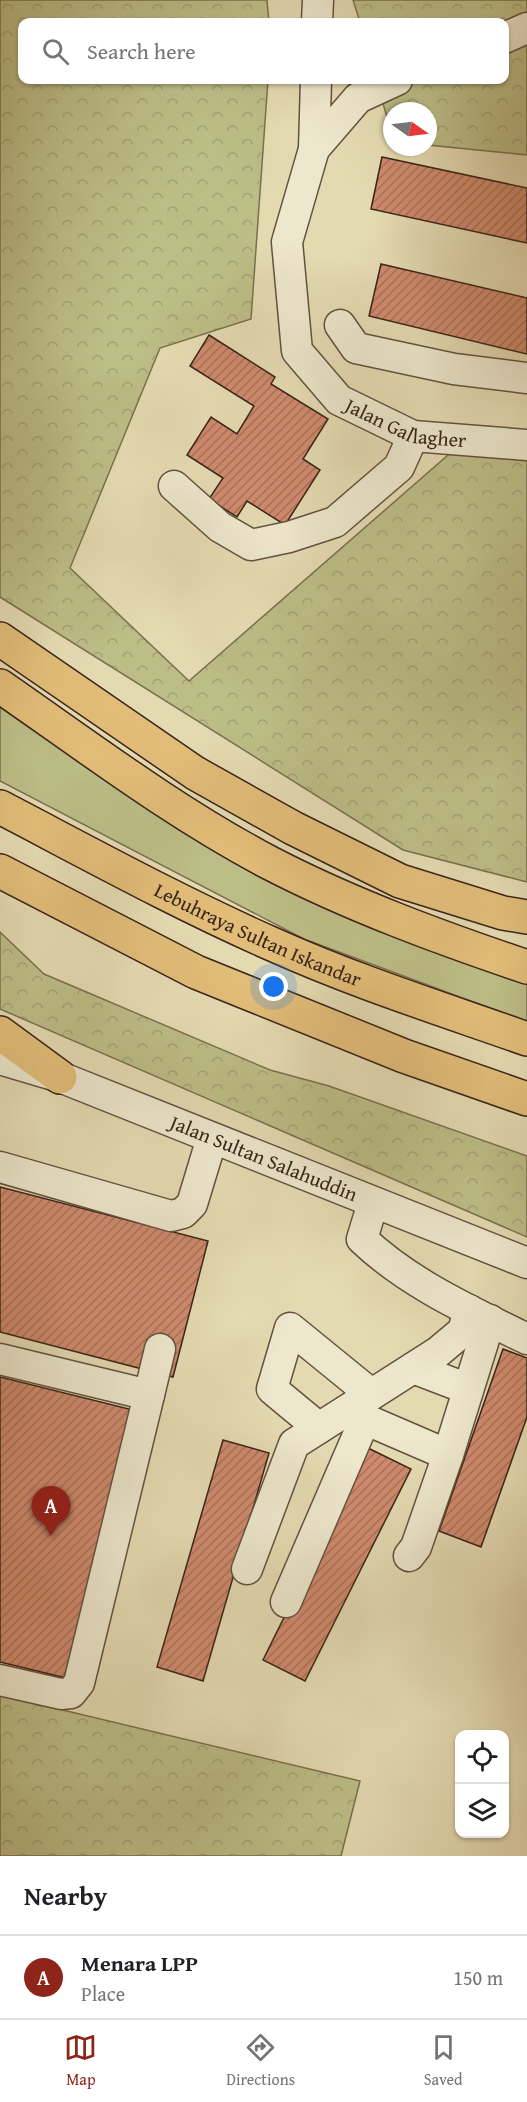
<!DOCTYPE html>
<style>
body{margin:0;font-family:"Gentium Book Plus",serif;background:#f6f6f6;color:#202124}
.controls{position:absolute;right:18px;bottom:18px;display:grid;overflow:hidden;border-radius:12px;box-shadow:0 2px 4px #0004}
.controls button{width:54px;height:54px;display:grid;place-items:center;padding:0;border:0;border-bottom:2px solid #e0e0e0;background:#fff;color:#202124;font:30px sans-serif}
.compass{position:absolute;left:383px;top:102px;width:54px;height:54px;border-radius:50%;background:#fff;box-shadow:0 2px 4px #0004;rotate:104deg}
.you{position:absolute;left:274px;top:987px;width:21px;height:21px;margin:-15px;border:4px solid #fff;border-radius:50%;background:#1a73e8;box-shadow:0 0 0 9px #1a73e833}
.badge{display:grid;place-items:center;width:39px;height:39px;border-radius:50%;background:#8f2418;color:#fff;font-size:20px;font-weight:700}
.pin{position:absolute;translate:-50% -50px;filter:drop-shadow(0 2px 3px #0008)}
.pin::after{content:'';position:absolute;top:32px;width:21px;height:18px;background:inherit;clip-path:polygon(0 0,100% 0,50% 100%)}
.list{margin:0;padding:0;list-style:none}
h2{display:flex;justify-content:space-between;align-items:center;height:78px;margin:0;padding:0 24px;font-size:26px}
h2 small{font-size:20px;font-weight:400;color:#757577}
.list li{display:grid;grid-template-columns:39px 1fr auto;gap:18px;align-items:center;box-sizing:border-box;height:84px;padding:0 24px;border-top:2px solid #e0e0e0}
.list b{display:block;font-size:22px;white-space:nowrap}
.list p{margin:0;font-size:20px;white-space:nowrap;color:#757577}
.list em{font-size:20px;font-style:normal;color:#757577}
.icon{flex:none;width:33px;height:33px;fill:none;stroke:currentColor;stroke-width:2;stroke-linecap:round;stroke-linejoin:round}
.map{position:relative;flex:none;width:527px;height:1856px;overflow:hidden}
.search{position:absolute;background:#fff;box-shadow:0 2px 4px #0004;left:18px;right:18px;top:18px;height:66px;display:flex;align-items:center;gap:15px;box-sizing:border-box;padding:0 21px;border-radius:12px;color:#757577;font-size:22px}
.sheet{height:162px;background:#fff}
nav{display:flex;justify-content:space-around;align-items:center;box-sizing:border-box;height:84px;border-top:2px solid #e0e0e0;background:#fff;font-size:16px;color:#757577}
nav a{display:grid;justify-items:center;gap:3px}
nav .on{color:#8f2418}
.map>svg:first-child{display:block}
.green{fill:#bcbd87;stroke:#7a7050;stroke-width:1.5}
.forest{fill:url(#forest-crowns);stroke:#7a7050;stroke-width:1.5}
.building{fill:url(#building-hatch);stroke:#382419;stroke-width:1.5}
.lines{fill:none;stroke-linecap:round;stroke-linejoin:round}
.minor-casing{stroke:#63523f;stroke-width:33}
.major-casing{stroke:#382419;stroke-width:36}
.minor{stroke:#ede7cd;stroke-width:30}
.major{stroke:#e2bd79;stroke-width:33}
.labels{text-anchor:middle;stroke-width:4.5;stroke-linejoin:round;paint-order:stroke}
.street-label{font-size:20px;fill:#382419;stroke:#ede7cd}
</style>
<div class="map">
<svg width="527" height="1856" viewBox="0 0 527 1856">
<defs>
<pattern id="forest-crowns" width="20" height="18" patternUnits="userSpaceOnUse" patternTransform="scale(1.5)"><rect width="20" height="18" fill="#bcbd87"/><path d="M2 6a3 3 0 1 1 6 0M12 15a3 3 0 1 1 6 0" fill="none" stroke="#a2a274"/></pattern>
<pattern id="building-hatch" width="6" height="6" patternUnits="userSpaceOnUse" patternTransform="scale(1.5)"><rect width="6" height="6" fill="#cf8a6d"/><path d="M-1 1l2-2M0 6l6-6M5 7l2-2" fill="none" stroke="#a97159"/></pattern>
</defs>
<rect width="100%" height="100%" fill="#e4dab2"/>
<filter id="stains"><feTurbulence type="fractalNoise" baseFrequency=".00333" numOctaves="4"/><feColorMatrix values="0 0 0 0 .2 0 0 0 0 .09 0 0 0 0 .02 0 0 0 .5 -.17"/></filter>
<radialGradient id="worn" r=".72"><stop offset=".6" stop-color="#630" stop-opacity="0"/><stop offset="1" stop-color="#630" stop-opacity=".3"/></radialGradient>
<path class="green" d="M 0,706 L 527,980 L 527,1022 L 304,939 L 0,781 Z"/>
<path class="forest" d="M 0,0 L 267,0 L 269,22 L 22,22 L 22,80 L 268,80 L 251,319 L 160,348 L 70,568 L 189,681 L 471,435 L 527,434 L 527,882 L 403,850 L 0,597 Z
M 353,0 L 527,0 L 527,155 L 428,145 L 428,111 L 392,111 L 392,134 L 376,80 L 504,80 L 504,22 L 360,22 Z
M 0,932 L 44,974 L 270,1070 L 329,1086 L 527,1156 L 527,1237 L 0,1009 Z
M 0,1695 L 360,1781 L 341,1856 L 0,1856 Z"/>
<path class="building" d="M 382,157 L 527,188 L 527,243 L 371,209 Z
M 381,264 L 527,298 L 527,354 L 369,316 Z
M 209,335 L 275,377 L 271,384 L 328,419 L 303,459 L 320,470 L 285,525 L 247,501 L 237,517 L 209,499 L 223,478 L 187,455 L 211,417 L 237,434 L 254,406 L 190,366 Z
M 0,1187 L 208,1241 L 173,1377 L 0,1332 Z
M 503,1349 L 527,1358 L 527,1417 L 481,1547 L 439,1531 Z
M 0,1377 L 133,1410 L 66,1678 L 0,1662 Z
M 223,1440 L 269,1453 L 203,1681 L 157,1667 Z
M 368,1448 L 411,1469 L 305,1681 L 263,1660 Z"/>
<g class="lines">
<g class="minor-casing">
<g id="minor">
<path d="M 317,22 L 318,0"/>
<path d="M 504,38 L 527,28"/>
<path id="s1" d="M 316,80 L 314,149 L 287,242 L 297,351 L 339,400 L 413,436 L 527,445"/>
<path d="M 314,149 L 358,98 L 397,80"/>
<path d="M 340,325 L 356,348 L 454,369 L 527,378"/>
<path d="M 174,486 L 220,527 L 251,545 L 289,537 L 335,522 L 399,467 L 413,436"/>
<path id="s2" d="M 0,1059 L 60,1077 L 527,1263"/>
<path d="M 0,1167 L 171,1216 L 183,1213 L 192,1204 L 212,1138"/>
<path d="M 373,1203 L 362,1239 C 408,1283 470,1311 527,1339"/>
<path d="M 0,1359 L 149,1395 L 79,1683 L 71,1693 L 61,1694 L 0,1680"/>
<path d="M 413,1368 L 468,1389"/>
<path d="M 149,1395 L 160,1349"/>
<path d="M 346,1411 L 448,1455"/>
<path d="M 319,1428 L 272,1389 L 290,1328 L 371,1394"/>
<path d="M 409,1556 L 416,1547 L 448,1455 L 490,1320"/>
<path d="M 247,1569 L 294,1444 L 438,1352 L 463,1331 L 469,1310"/>
<path d="M 286,1602 L 365,1419"/>
</g>
</g>
<g class="major-casing">
<g id="major">
<path d="M 0,639 L 195,773 L 293,828 L 400,881 L 503,913 L 527,917"/>
<path d="M 0,686 C 88,747 175,813 270,863 C 351,905 441,938 527,967"/>
<path id="s3" d="M 0,807 C 90,854 179,903 272,944 C 354,981 442,1009 527,1039"/>
<path d="M 0,871 L 196,972 L 404,1056 L 527,1099"/>
<path d="M 0,1033 L 60,1077"/>
</g>
</g>
<use href="#minor" class="minor"/>
<use href="#major" class="major"/>
</g>
<g class="labels">
<g class="street-label">
<text dy="7" stroke="none"><textPath href="#s1" startOffset="412">Jalan Gallagher</textPath></text>
<text dy="7" stroke="none"><textPath href="#s3" startOffset="288">Lebuhraya Sultan Iskandar</textPath></text>
<text dy="7" stroke="none"><textPath href="#s2" startOffset="282">Jalan Sultan Salahuddin</textPath></text>
</g>
</g>
<rect width="100%" height="100%" filter="url(#stains)"/>
<rect width="100%" height="100%" fill="url(#worn)"/>
</svg>
<div class="controls">
<button><svg class="icon" aria-label="locate" viewBox="0 0 24 24"><circle cx="12" cy="12" r="6"/><path d="M12 2v4M12 18v4M2 12h4M18 12h4"/></svg></button>
<button><svg class="icon" aria-label="layers" viewBox="0 0 24 24"><path d="M12 4l9 5-9 5-9-5zM3 14l9 5 9-5"/></svg></button>
</div>
<svg class="compass" viewBox="-18 -18 36 36"><path d="M0-13l5 13h-10z" fill="#e53935"/><path d="M0 13l5-13h-10z" fill="#757577"/></svg>
<div class="you"></div>
<div class="pin badge" style="left:51px;top:1536px">A</div>
<div class="search"><svg class="icon" aria-label="search" viewBox="0 0 24 24"><circle cx="10" cy="10" r="6"/><path d="M15 15l6 6"/></svg>Search here</div>
</div>
<section class="sheet">
<h2>Nearby<small></small></h2>
<ul class="list">
<li><span class="badge">A</span><div><b>Menara LPP</b><p>Place</p></div><em>150 m</em></li>
</ul>
</section>
<nav>
<a class="on"><svg class="icon" aria-label="map" viewBox="0 0 24 24"><path d="M3 6l6-2 6 2 6-2v14l-6 2-6-2-6 2zM9 4v14M15 6v14"/></svg>Map</a>
<a><svg class="icon" aria-label="directions" viewBox="0 0 24 24"><path d="M12 3l9 9-9 9-9-9zM9 14v-3h6M13 9l2 2-2 2"/></svg>Directions</a>
<a><svg class="icon" aria-label="saved" viewBox="0 0 24 24"><path d="M7 4h10v16l-5-4-5 4z"/></svg>Saved</a>
</nav>
